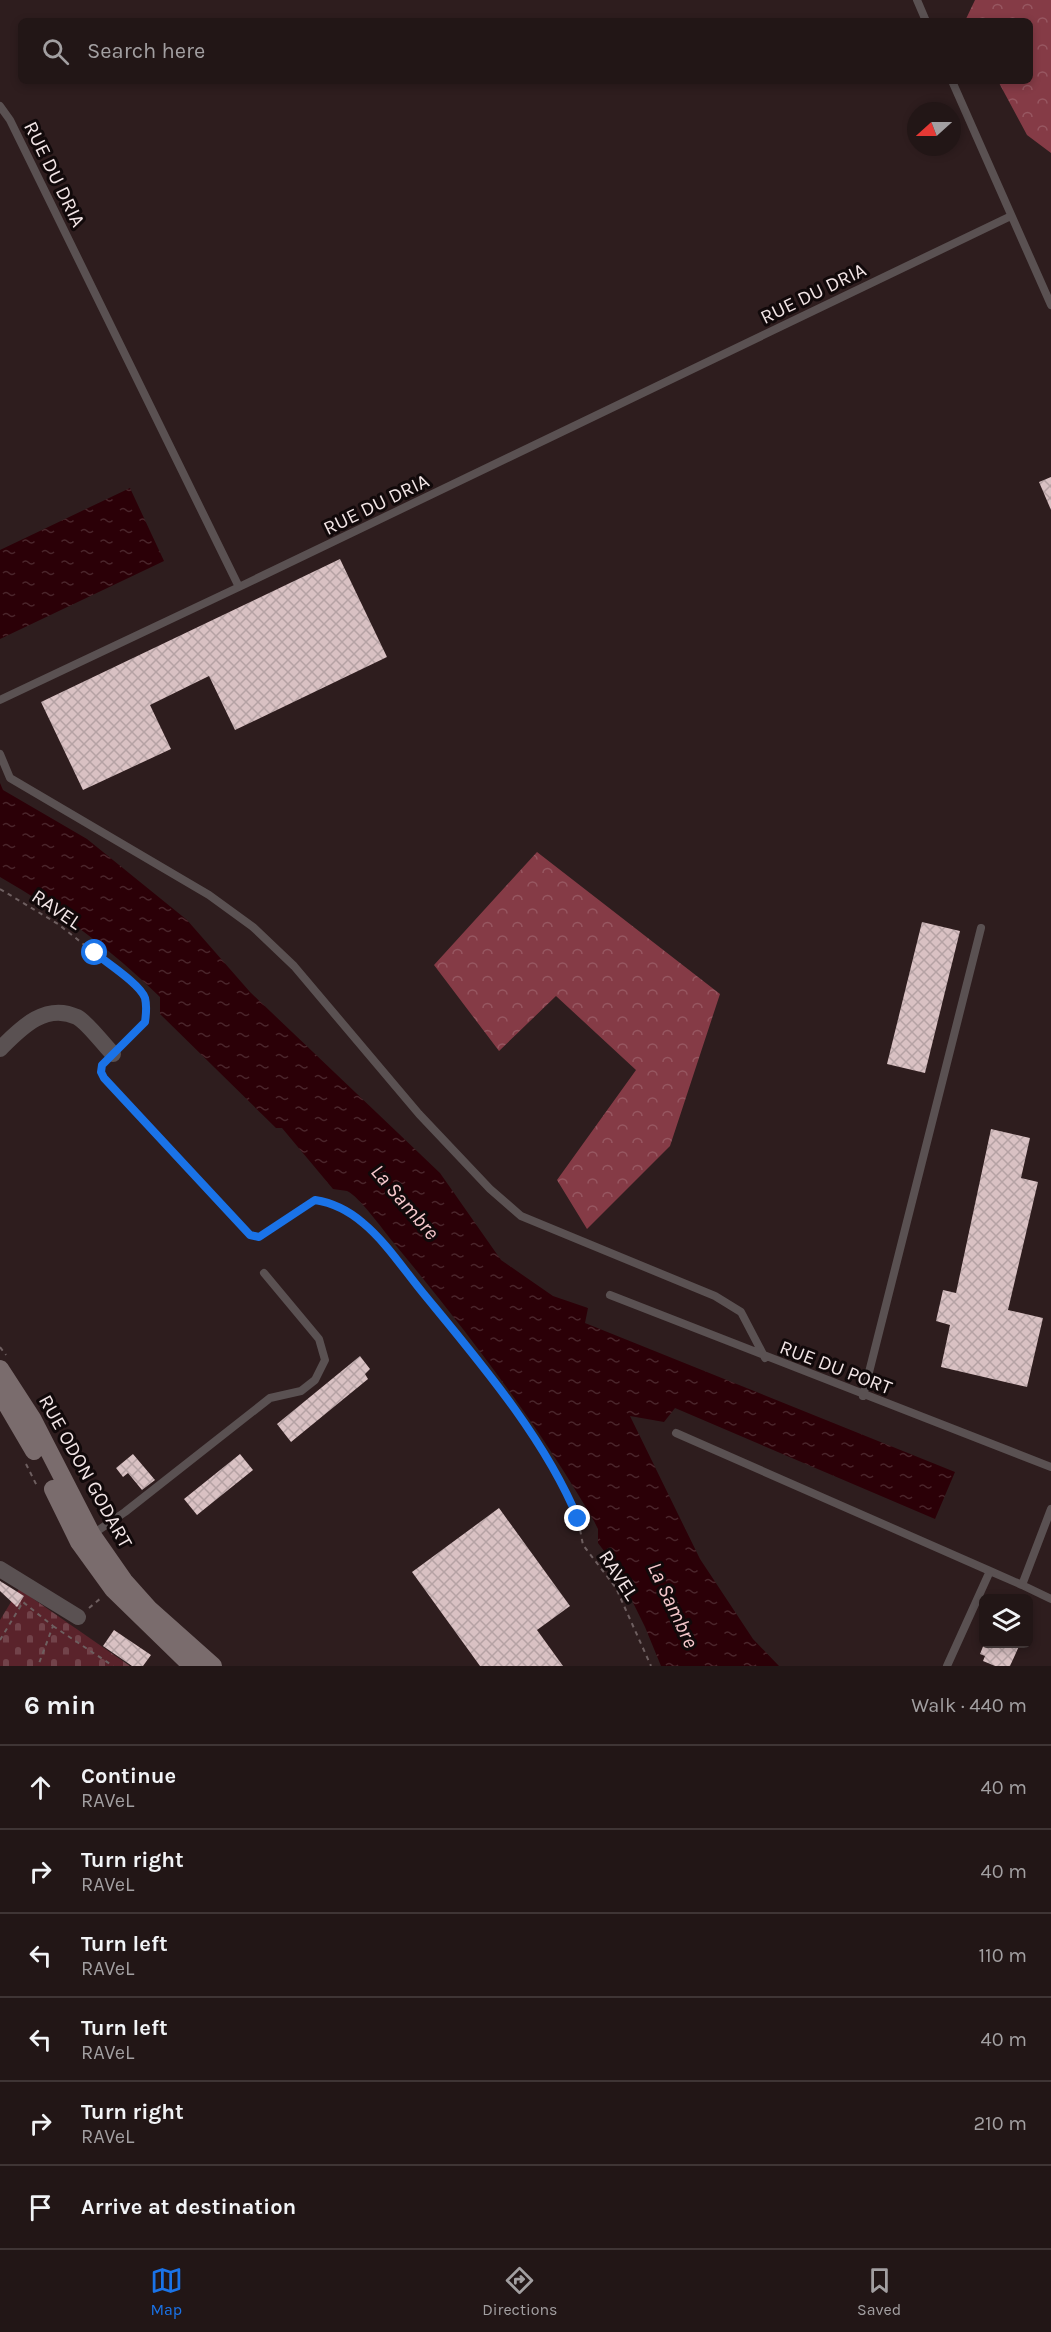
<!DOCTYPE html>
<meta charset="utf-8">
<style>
body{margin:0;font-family:Karla,sans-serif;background:#2e2323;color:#f1f3f6}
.controls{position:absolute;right:18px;bottom:18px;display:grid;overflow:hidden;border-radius:9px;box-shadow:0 3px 9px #0003}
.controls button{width:54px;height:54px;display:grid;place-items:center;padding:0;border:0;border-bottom:2px solid #3f3535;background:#221616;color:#f1f3f6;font:30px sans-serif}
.compass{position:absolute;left:907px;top:102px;width:54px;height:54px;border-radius:50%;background:#221616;box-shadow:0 3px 9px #0003;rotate:249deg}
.stop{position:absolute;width:18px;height:18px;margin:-14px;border:4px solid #1a73e8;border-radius:50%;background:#fff}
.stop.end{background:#1a73e8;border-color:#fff;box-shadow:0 2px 6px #0008}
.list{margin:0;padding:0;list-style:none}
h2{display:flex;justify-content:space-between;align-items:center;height:78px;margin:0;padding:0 24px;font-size:26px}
h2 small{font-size:20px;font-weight:400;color:#a29fa1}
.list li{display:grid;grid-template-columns:39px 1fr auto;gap:18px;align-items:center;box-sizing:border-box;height:84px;padding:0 24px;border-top:2px solid #3f3535}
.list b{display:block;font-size:22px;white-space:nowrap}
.list p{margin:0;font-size:20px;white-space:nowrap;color:#a29fa1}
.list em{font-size:20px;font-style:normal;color:#a29fa1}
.icon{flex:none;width:33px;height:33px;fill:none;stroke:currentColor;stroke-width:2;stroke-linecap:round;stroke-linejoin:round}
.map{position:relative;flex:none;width:1051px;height:1666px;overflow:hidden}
.search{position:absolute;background:#221616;box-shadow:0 3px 9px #0003;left:18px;right:18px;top:18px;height:66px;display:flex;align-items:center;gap:15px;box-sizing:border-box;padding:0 21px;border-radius:9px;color:#a29fa1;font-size:22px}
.sheet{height:582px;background:#221616}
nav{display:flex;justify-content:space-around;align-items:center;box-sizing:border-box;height:84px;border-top:2px solid #3f3535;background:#221616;font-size:16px;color:#a29fa1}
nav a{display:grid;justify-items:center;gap:3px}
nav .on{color:#1a73e8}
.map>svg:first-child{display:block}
.forest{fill:url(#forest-crowns)}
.cemetery{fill:url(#cemetery-stones)}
.water{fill:url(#water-ripples)}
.building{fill:url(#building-cross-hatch)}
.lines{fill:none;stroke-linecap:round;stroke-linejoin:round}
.path{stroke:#6e5f60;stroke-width:2;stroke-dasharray:4.5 4.5;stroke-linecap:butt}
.lane{stroke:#5a5152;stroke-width:8}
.street{stroke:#5a5152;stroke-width:16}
.secondary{stroke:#7a6c6d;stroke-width:18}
.route{stroke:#1a73e8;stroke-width:8}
.labels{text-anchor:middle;stroke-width:6;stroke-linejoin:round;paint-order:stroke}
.street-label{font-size:20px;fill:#f2e5e6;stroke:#11090a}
.water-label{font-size:21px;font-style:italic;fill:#f6c8cc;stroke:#11090a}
</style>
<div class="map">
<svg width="1051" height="1666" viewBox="0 0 1051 1666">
<defs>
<pattern id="forest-crowns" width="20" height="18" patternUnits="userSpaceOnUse" patternTransform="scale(1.5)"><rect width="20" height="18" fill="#853b46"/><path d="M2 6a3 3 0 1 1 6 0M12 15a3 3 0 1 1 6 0" fill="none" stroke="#975761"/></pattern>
<pattern id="cemetery-stones" width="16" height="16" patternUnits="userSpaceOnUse" patternTransform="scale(1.5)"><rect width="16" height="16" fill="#5a232b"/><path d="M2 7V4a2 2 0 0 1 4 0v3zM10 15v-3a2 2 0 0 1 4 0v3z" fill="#72434a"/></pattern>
<pattern id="water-ripples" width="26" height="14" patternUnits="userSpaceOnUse" patternTransform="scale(1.5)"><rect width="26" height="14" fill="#2b0007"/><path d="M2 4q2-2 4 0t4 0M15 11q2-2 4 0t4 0" fill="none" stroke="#4a252b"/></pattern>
<pattern id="building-cross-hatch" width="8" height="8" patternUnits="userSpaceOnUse" patternTransform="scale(1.5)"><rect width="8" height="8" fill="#d9c1c3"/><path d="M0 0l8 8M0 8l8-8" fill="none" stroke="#b5a2a4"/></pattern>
</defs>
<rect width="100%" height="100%" fill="#2e1d1e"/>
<path class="forest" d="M 975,0 L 1051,0 L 1051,153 L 1027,135 L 998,81 L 1030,81 L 1030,21 L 965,21 Z
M 537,852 L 720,994 L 670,1146 L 587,1229 L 557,1180 L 636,1070 L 556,996 L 499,1051 L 434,965 Z"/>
<path class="cemetery" d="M 19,1589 L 130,1666 L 0,1666 L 0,1620 Z"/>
<path class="water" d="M 130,488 L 164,561 L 0,639 L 0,550 Z
M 0,783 L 3,790 L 87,839 L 187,920 L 250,992 L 440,1173 L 501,1260 L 553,1296 L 588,1308 L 585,1323 L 955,1472 L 935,1519 L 675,1408 L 664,1422 L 630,1416 L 700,1559 L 753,1639 L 779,1666 L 661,1666 L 645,1627 L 614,1564 L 598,1543 L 598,1529 L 594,1521 C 536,1421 466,1330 393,1242 C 383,1230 359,1196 347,1191 C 343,1190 337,1190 333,1189 L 282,1128 L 276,1128 L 160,1014 L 160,997 C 112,950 58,910 0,877 Z"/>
<path class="building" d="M 1051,477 L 1051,510 L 1039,482 Z
M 340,559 L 387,657 L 235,730 L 209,676 L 150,705 L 171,749 L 83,790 L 41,702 Z
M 922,922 L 960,931 L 925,1073 L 887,1064 Z
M 991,1129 L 1030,1138 L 1021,1178 L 1038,1182 L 1008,1310 L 1043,1318 L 1027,1387 L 941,1367 L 950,1325 L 936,1321 L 943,1290 L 956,1293 Z
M 360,1356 L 370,1369 L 365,1374 L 368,1379 L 291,1442 L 277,1424 Z
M 133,1454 L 155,1480 L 142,1490 L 128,1473 L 123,1477 L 116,1468 Z
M 240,1454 L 253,1470 L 197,1515 L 184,1499 Z
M 499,1508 L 570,1606 L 537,1630 L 563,1666 L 480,1666 L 412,1572 Z
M 0,1581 L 24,1596 L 17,1607 L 0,1591 Z
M 114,1630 L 151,1655 L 143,1666 L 132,1666 L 103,1646 Z
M 984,1644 L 1020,1644 L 1010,1666 L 995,1666 L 983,1661 L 985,1656 L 980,1654 Z"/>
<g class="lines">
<path class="path" d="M 0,889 L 58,924 L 140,989 L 145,997 L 145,1022 L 124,1044
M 103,1065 L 101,1072 L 104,1078 L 250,1235 L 259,1237 L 315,1200 L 332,1202 L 366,1225 L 453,1330 L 522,1422 L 567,1490 L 578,1519 L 583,1545 L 616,1588 L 651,1666
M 0,1347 L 6,1355
M 26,1464 L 37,1486
M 89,1608 L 101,1598
M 53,1626 L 113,1666
M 0,1640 L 23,1602 L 53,1626 L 38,1666"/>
<path class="lane" d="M 917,0 L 926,21
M 952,81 L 1051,305
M 0,106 L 10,120 L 239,587 L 1011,216
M 0,700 L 239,587
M 0,754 L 10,778 L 209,895 L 253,927 L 294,966 L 419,1114 L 490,1189 L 521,1216 L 715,1296 L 741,1312 L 765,1358
M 610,1295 L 1051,1467
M 863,1396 L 981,928
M 676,1433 L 990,1571
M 90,1536 L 125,1512 L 270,1398 L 301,1391 L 315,1380 L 325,1360 L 319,1339 L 264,1273
M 1022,1585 L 1051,1599
M 947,1666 L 990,1571 L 1022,1585 L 1051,1509"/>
<path class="street" d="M 0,1049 C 20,1029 45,1002 77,1017 C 87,1022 104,1045 113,1054
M 0,1569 L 78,1617"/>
<path class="secondary" d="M 0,1369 L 33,1420 L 92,1535 L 124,1581 L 149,1609 L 213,1666
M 0,1393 L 34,1451
M 53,1489 L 79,1542 L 113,1589 L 192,1666"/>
</g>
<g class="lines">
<path class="route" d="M 95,953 C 107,963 140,984 145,998 C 147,1006 146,1015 145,1022 L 102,1065 L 101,1072 L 104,1078 L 250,1235 L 259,1237 L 315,1200 C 334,1203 348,1210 363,1223 C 386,1242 404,1270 423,1293 C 478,1360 545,1438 578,1519"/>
</g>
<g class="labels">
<g class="street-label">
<text transform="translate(55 174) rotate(64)" y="7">RUE DU DRIA</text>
<text transform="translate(813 293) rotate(-26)" y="7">RUE DU DRIA</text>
<text transform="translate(376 504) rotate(-26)" y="7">RUE DU DRIA</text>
<text transform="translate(57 909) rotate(34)" y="7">RAVEL</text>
<text transform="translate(836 1367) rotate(21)" y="7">RUE DU PORT</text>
<text transform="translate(86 1471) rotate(61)" y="7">RUE ODON GODART</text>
<text transform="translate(619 1575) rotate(57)" y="7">RAVEL</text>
</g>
<g class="water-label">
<text transform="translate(405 1202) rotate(49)" y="7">La Sambre</text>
<text transform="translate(673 1605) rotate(65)" y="7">La Sambre</text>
</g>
</g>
</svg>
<div class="controls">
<button><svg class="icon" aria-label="layers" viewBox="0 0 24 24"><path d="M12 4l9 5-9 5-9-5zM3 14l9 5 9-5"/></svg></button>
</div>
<svg class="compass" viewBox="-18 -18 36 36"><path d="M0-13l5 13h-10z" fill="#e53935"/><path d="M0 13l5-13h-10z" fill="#a29fa1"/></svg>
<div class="stop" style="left:95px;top:953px"></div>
<div class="stop end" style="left:578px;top:1519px"></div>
<div class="search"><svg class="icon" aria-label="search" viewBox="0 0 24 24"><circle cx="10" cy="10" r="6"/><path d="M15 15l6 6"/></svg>Search here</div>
</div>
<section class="sheet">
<h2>6 min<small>Walk · 440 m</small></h2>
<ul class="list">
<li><svg class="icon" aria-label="ahead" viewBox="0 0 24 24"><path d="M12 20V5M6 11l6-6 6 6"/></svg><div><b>Continue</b><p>RAVeL</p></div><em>40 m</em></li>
<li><svg class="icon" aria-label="right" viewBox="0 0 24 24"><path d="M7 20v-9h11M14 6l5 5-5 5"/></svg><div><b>Turn right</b><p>RAVeL</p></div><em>40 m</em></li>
<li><svg class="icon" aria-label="left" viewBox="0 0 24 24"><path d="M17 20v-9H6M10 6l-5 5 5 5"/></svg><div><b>Turn left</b><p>RAVeL</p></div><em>110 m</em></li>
<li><svg class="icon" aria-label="left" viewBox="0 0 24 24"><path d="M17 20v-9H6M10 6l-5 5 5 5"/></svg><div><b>Turn left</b><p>RAVeL</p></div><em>40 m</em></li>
<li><svg class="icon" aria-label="right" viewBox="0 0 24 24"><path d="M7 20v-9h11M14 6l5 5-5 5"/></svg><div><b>Turn right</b><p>RAVeL</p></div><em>210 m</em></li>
<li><svg class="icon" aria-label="arrive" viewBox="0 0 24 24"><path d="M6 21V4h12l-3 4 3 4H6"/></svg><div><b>Arrive at destination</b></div></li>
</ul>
</section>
<nav>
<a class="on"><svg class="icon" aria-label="map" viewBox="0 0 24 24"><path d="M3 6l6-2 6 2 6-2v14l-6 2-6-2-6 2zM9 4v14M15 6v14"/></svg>Map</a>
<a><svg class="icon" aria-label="directions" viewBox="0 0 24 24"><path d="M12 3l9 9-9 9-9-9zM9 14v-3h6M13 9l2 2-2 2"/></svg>Directions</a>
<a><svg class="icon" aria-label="saved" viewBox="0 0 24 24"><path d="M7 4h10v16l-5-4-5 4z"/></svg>Saved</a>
</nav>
